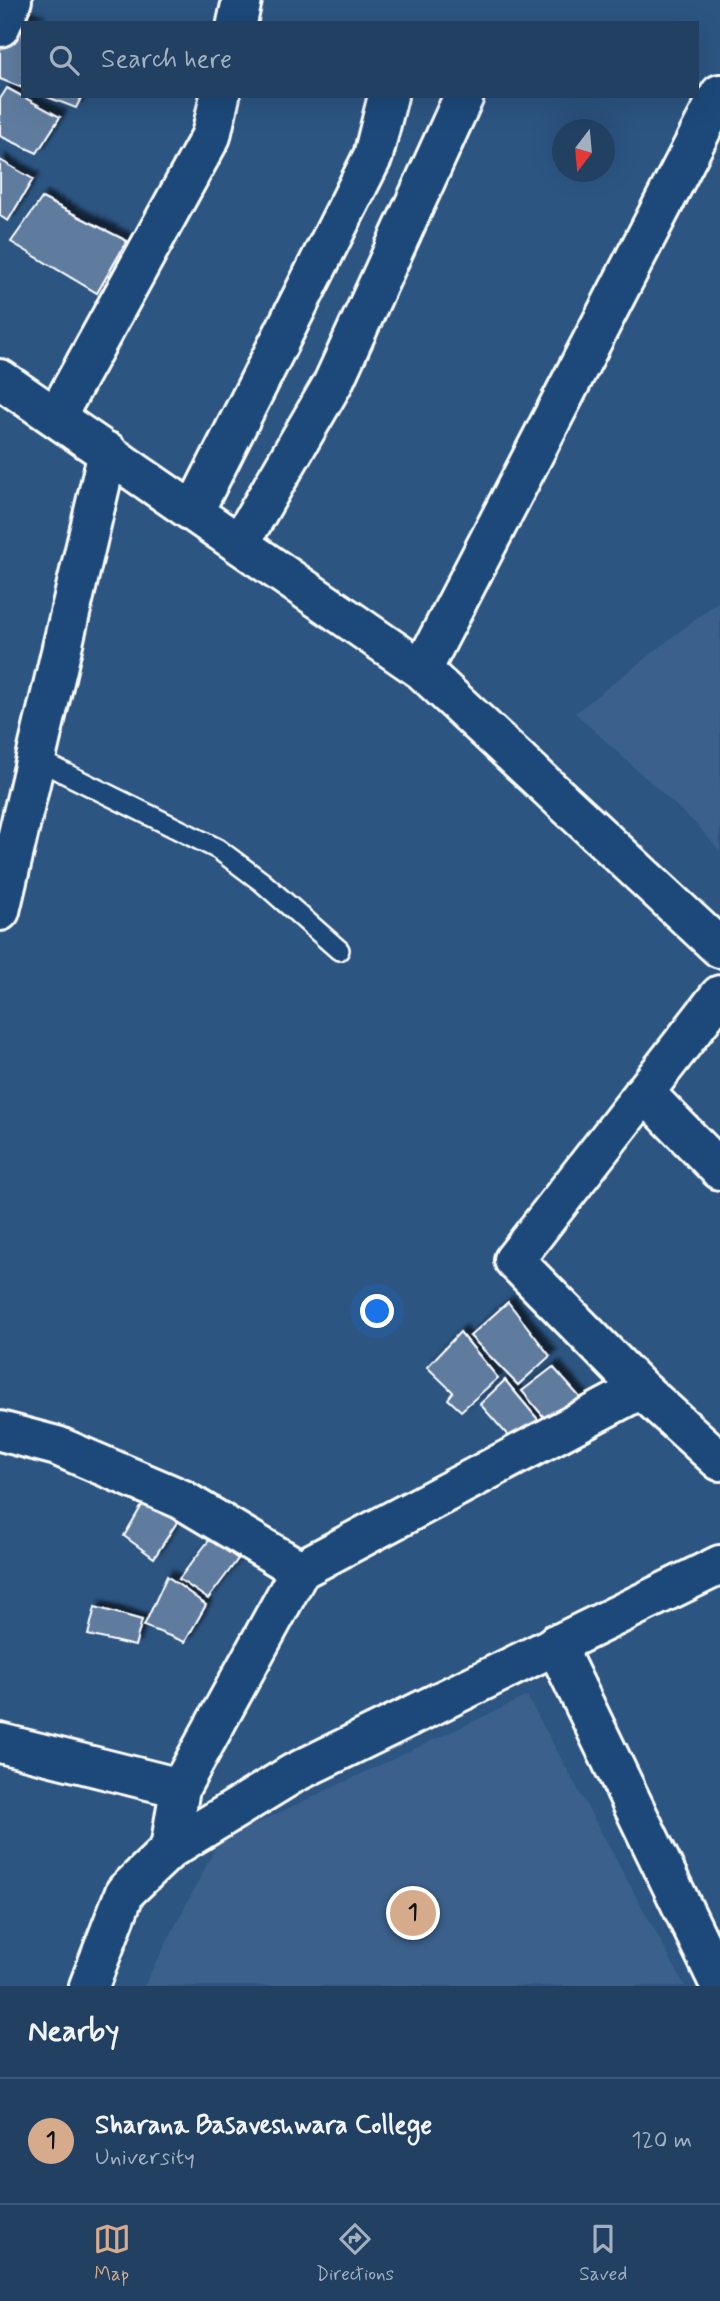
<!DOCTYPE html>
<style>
body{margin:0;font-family:Mynerve,sans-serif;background:#2d4b6b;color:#f1f3f6}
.compass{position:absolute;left:552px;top:119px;width:63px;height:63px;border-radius:50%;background:#214062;box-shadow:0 7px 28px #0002;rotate:196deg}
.you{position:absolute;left:378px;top:1312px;width:24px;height:24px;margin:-18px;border:5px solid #fff;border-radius:50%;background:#1a73e8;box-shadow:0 0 0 10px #1a73e833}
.badge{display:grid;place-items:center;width:46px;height:46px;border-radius:50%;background:#d6ab8b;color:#111;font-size:23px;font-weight:700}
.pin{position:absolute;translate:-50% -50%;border:4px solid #fff;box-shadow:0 2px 7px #0006}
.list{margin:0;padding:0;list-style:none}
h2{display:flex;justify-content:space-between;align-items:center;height:91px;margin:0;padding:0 28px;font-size:30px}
h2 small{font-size:23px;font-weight:400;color:#a2afbe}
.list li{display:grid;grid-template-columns:46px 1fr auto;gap:21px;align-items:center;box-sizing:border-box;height:126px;padding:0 28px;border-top:2px solid #3e5977}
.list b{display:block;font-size:26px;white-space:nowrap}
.list p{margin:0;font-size:23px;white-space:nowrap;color:#a2afbe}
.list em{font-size:23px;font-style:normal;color:#a2afbe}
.icon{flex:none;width:38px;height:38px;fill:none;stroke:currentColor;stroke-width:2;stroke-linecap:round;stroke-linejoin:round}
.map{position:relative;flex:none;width:720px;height:1986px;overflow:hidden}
.search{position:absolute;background:#214062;box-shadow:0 7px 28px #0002;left:21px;right:21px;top:21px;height:77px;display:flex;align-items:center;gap:18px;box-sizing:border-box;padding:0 24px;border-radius:0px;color:#a2afbe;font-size:26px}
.sheet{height:217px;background:#214062}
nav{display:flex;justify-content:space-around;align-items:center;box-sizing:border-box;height:98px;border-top:2px solid #3e5977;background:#214062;font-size:19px;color:#a2afbe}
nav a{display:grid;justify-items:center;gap:4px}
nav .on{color:#d6ab8b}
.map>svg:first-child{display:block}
.built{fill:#3b618b}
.building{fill:#5e7c9f;stroke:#fff;stroke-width:2;filter:url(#shadow)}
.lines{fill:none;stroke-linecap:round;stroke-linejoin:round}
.lane-casing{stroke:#fff;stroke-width:24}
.street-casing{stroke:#fff;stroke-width:44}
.secondary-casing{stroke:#fff;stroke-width:44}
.lane{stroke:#1f4a7a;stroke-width:19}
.street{stroke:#1f4a7a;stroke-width:38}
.secondary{stroke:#1f4a7a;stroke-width:38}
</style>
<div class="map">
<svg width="720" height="1986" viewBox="0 0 720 1986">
<defs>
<filter id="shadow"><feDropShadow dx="6" dy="-6" stdDeviation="2" flood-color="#0009"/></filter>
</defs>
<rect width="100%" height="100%" fill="#2c5582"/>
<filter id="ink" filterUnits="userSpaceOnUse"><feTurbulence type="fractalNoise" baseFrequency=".0143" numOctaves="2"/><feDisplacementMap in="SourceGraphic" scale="14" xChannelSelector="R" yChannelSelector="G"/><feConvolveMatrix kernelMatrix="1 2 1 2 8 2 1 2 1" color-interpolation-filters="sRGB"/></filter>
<g filter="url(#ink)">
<path class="built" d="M 720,600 L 720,851 L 697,825 L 575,713 Z
M 527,1696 L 685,1986 L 144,1986 L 219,1841 Z"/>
<path class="building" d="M 17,14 L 39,23 L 23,23 L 23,88 L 0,79 L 0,50 Z
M 7,88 L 60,117 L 37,153 L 0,136 L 0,99 Z
M 45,96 L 82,96 L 76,108 Z
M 0,160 L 33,179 L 8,221 L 0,216 Z
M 42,198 L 127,241 L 97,293 L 11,242 Z
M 508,1302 L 550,1356 L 518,1385 L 470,1336 Z
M 460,1332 L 498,1378 L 461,1411 L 448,1399 L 453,1392 L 427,1367 Z
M 553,1367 L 585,1403 L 553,1428 L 522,1391 Z
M 505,1380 L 546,1429 L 518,1447 L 480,1404 Z
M 148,1495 L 181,1516 L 154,1558 L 124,1536 Z
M 210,1539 L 238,1559 L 208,1599 L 179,1579 Z
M 167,1576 L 206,1605 L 185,1642 L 144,1626 Z
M 95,1607 L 142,1620 L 135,1646 L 88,1635 Z"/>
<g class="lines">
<g class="lane-casing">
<path id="lane" d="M 36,759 L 218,849 L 262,882 L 339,950"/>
</g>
<g class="street-casing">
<path id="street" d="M 237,23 L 242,0
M 0,27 L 12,0
M 0,379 L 422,670 L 720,948
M 56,417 L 211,136 L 220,96
M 194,511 L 373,156 L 388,96
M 240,543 L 333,383 L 464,96
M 422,670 L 720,94
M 0,911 L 108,452
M 720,995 L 514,1260 L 641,1389 L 720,1461
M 644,1092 L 720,1170
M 0,1431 L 57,1446 L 181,1499 L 300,1570
M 555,1644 L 720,1985
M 0,1743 L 180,1788
M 170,1849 L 180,1788 L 300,1570 L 641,1389"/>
</g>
<g class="secondary-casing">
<path id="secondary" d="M 89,1986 L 125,1892 L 170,1849 L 294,1773 L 720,1565"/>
</g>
<use href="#lane" class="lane"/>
<use href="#street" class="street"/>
<use href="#secondary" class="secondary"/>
</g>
</g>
</svg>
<svg class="compass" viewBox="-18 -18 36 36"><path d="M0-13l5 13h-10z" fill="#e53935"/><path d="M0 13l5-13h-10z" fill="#a2afbe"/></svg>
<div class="you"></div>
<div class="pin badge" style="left:413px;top:1913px">1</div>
<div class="search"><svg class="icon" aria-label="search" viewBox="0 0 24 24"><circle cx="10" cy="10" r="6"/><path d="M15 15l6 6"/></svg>Search here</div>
</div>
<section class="sheet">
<h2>Nearby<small></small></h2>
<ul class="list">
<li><span class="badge">1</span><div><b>Sharana Basaveshwara College</b><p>University</p></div><em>120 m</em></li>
</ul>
</section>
<nav>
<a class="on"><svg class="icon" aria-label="map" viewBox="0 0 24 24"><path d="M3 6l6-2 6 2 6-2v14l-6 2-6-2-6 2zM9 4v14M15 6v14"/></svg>Map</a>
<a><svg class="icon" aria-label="directions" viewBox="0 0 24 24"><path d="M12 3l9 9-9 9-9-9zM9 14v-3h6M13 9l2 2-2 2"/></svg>Directions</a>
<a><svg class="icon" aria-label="saved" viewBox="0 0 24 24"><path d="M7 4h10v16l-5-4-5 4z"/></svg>Saved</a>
</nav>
